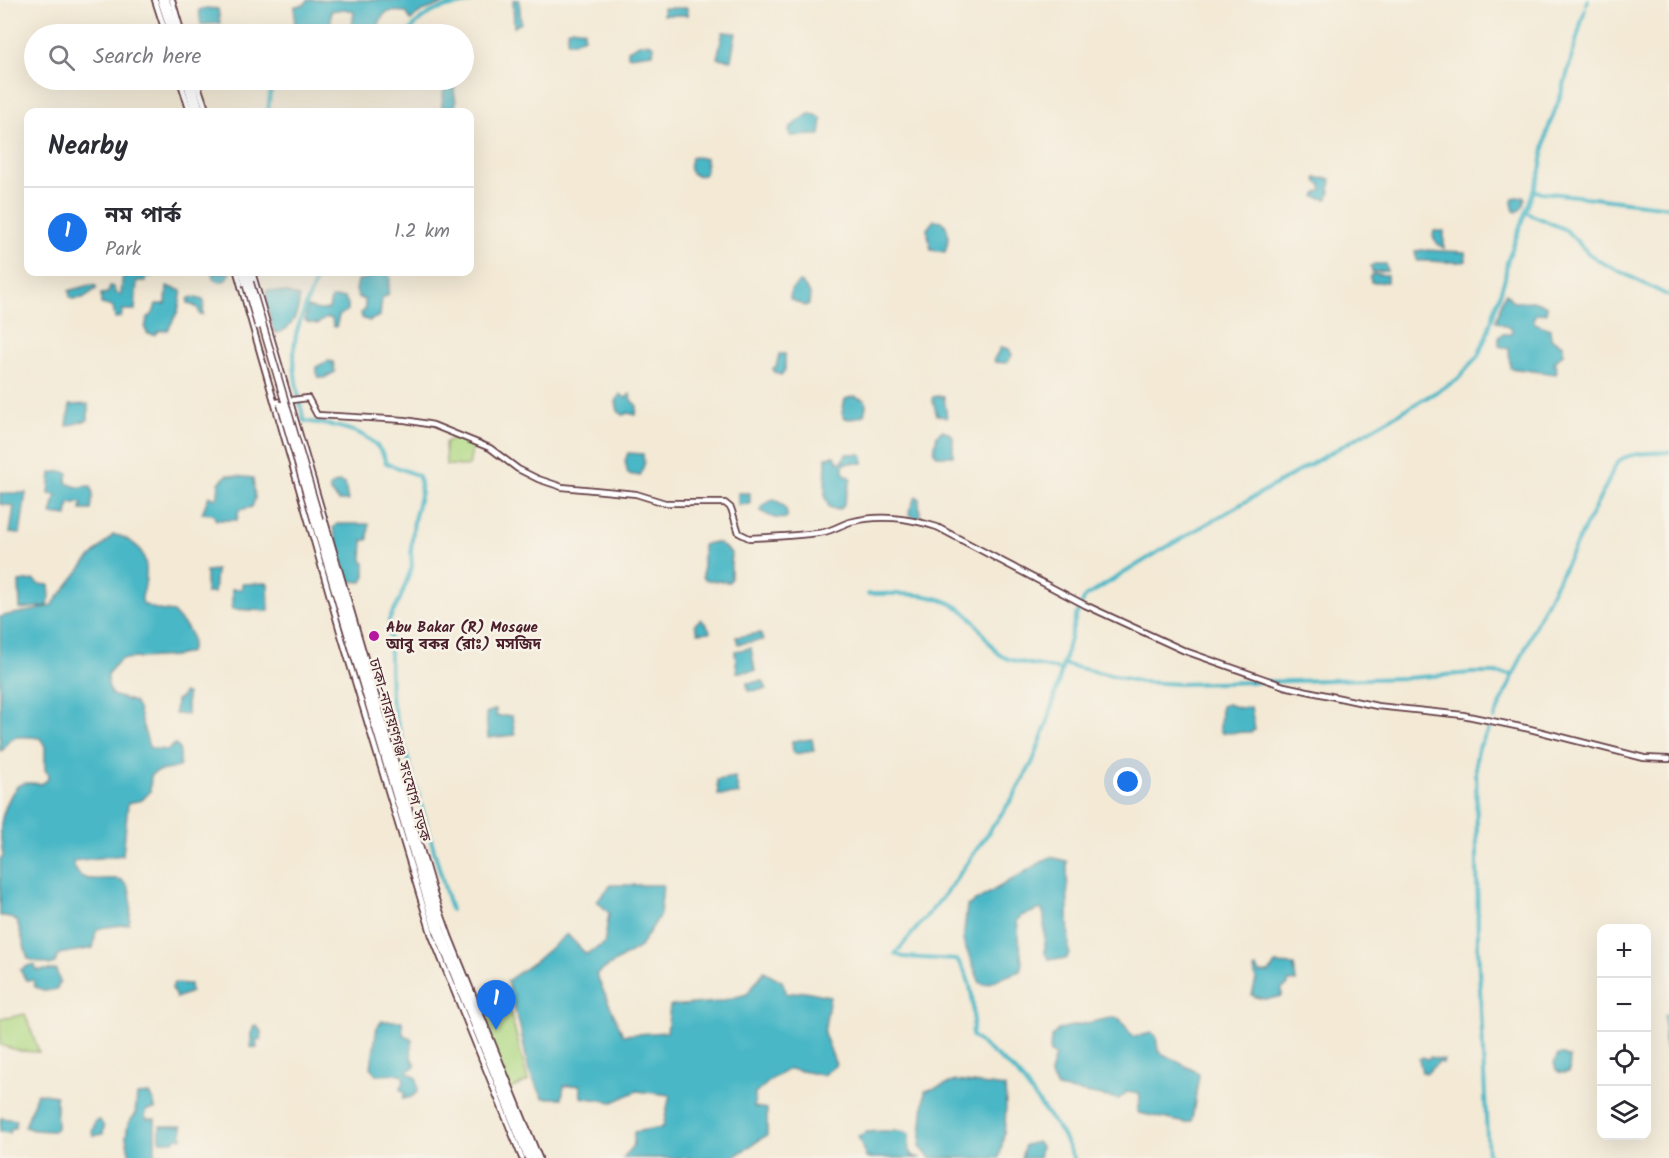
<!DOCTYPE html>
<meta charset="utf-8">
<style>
body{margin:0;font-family:Kalam,"Noto Sans Bengali",sans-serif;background:#f7f7f7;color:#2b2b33}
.controls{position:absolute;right:18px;bottom:18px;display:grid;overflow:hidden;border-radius:12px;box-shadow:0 6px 24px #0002}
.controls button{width:54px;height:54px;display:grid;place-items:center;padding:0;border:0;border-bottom:2px solid #e1e1e2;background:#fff;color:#2b2b33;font:30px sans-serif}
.you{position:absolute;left:1128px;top:782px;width:21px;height:21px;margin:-15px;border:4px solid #fff;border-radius:50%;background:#1a73e8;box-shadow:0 0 0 9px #1a73e833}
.badge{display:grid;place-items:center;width:39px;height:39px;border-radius:50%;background:#1a73e8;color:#fff;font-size:20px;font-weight:700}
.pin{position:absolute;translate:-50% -50px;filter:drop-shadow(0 2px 3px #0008)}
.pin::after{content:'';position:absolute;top:32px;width:21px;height:18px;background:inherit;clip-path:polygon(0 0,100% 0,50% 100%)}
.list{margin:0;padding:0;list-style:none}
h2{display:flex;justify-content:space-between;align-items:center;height:78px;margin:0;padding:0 24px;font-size:26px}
h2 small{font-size:20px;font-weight:400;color:#7c7c81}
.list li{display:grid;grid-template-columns:39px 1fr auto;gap:18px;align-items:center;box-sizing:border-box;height:90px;padding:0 24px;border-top:2px solid #e1e1e2}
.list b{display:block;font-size:22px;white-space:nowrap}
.list p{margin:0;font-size:20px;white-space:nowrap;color:#7c7c81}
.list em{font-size:20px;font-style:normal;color:#7c7c81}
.icon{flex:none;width:33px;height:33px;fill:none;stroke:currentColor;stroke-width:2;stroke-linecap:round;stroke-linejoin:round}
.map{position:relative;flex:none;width:1669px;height:1158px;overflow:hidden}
.search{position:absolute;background:#fff;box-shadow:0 6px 24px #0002;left:24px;top:24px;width:450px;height:66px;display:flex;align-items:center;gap:15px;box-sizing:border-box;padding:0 21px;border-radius:33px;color:#7c7c81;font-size:22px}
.panel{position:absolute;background:#fff;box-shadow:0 6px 24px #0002;left:24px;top:108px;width:450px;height:168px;border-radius:12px}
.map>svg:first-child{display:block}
.green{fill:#b0d984;stroke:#7d7c58;stroke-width:1.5}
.water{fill:#4ab7c6;stroke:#4a6b78;stroke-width:1.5}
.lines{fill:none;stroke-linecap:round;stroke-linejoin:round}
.canal{stroke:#4ab7c6;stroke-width:4}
.minor-casing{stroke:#633d44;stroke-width:8}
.major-casing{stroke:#633d44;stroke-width:9}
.minor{stroke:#fff;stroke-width:4.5}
.major{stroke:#fff;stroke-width:6}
.major-bridge-casing{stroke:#633d44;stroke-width:9;stroke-linecap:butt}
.major-bridge{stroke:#fff;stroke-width:6}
.poi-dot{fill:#b5179e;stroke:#f7f3e8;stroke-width:2}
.labels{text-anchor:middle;stroke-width:5;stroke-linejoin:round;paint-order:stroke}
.poi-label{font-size:15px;font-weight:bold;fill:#4a1f2b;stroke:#f7f3e8;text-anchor:start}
.street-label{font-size:15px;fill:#4a1f2b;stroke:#f7f3e8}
</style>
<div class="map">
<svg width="1669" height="1158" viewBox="0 0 1669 1158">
<rect width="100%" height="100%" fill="#f7f3e8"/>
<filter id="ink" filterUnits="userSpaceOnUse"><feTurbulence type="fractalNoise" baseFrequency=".0167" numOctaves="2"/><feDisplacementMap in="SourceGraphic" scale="12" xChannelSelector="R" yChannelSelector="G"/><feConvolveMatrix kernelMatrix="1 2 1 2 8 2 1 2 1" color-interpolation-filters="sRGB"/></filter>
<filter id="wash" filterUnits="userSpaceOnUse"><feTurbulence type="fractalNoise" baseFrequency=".008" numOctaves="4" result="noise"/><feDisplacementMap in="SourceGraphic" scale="24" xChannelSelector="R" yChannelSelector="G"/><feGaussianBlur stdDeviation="1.35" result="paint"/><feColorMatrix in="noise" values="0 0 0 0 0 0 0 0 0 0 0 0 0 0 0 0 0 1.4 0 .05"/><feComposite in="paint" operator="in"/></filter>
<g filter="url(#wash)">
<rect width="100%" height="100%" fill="#f3e9d5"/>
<path class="green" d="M 454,437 L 473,444 L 469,466 L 446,465 L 445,443 Z
M 505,992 L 528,1081 L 506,1091 L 470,1004 Z
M 25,1014 L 39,1052 L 20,1051 L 0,1045 L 0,1019 Z"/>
<path class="water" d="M 308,0 L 453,0 L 420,12 L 411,21 L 406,12 C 380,10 384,13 375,34 L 351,34 L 354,12 L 345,9 L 331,11 C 333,42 318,35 294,34 L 295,6 L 304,5 Z
M 513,0 L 519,0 L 521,23 L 514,27 Z
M 206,8 L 218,9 L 220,23 L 201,25 L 199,10 Z
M 663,8 L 687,8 L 687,15 L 663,15 Z
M 572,28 L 584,30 L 584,37 L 574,42 L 568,42 L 567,38 L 568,30 Z
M 723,32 L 736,33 L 731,60 L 717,58 Z
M 648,43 L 654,46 L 653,53 L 628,56 L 628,50 L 639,44 Z
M 445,80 L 454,80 L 456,82 L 454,91 L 456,102 L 454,112 L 441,112 Z
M 809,114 L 816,115 L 822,119 L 820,135 L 790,136 L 789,131 L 793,125 Z
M 692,157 L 706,158 L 706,171 L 704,175 C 689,178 687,167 692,157 Z
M 1316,178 L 1331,179 L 1330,192 L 1327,199 L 1315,197 L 1316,194 L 1322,190 L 1321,185 L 1317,182 Z
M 1523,196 L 1525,198 L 1522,208 L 1517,212 L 1514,211 L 1512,203 L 1513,198 Z
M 934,220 L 942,221 C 951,229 948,243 945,252 L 931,250 L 927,229 Z
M 1434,231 L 1444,231 L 1444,248 C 1437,244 1431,240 1434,231 Z
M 1423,250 L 1465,252 L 1466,261 C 1459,264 1428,260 1417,261 L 1415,251 Z
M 1374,264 L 1386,264 L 1387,271 L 1372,272 L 1371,266 Z
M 123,272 L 154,272 L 153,276 L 147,276 L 146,281 L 137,281 L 135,310 L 123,310 L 121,317 L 115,318 L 113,307 L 101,304 L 101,294 L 108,293 L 110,286 L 114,287 L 115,293 L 121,294 Z
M 212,272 L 230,272 C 229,281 220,285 213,279 Z
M 371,272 L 386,272 L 390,277 L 388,295 L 382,298 L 380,316 L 369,321 L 362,318 L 361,313 L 365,310 L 365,300 L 358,297 L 356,290 L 358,280 L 370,278 Z
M 1373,274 L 1387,275 L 1387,282 L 1371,282 L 1370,277 Z
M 799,282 L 802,283 L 810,294 L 809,304 L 805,306 L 790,299 L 791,290 Z
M 90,285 L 96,286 L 96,289 L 83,298 L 72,299 L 70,297 L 69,291 L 71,290 Z
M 167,286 L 182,291 L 178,311 L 168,330 L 159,331 L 155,335 L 148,334 L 145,329 L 147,318 L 153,314 L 156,304 L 166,304 Z
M 267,290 L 289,293 L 299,297 C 300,311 292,330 277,333 L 274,331 L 266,303 Z
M 1506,293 L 1513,302 L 1533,301 L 1547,306 L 1546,313 L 1536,314 L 1533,319 L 1535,323 L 1550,329 L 1551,339 L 1563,345 L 1563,354 L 1554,362 L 1557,371 L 1556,374 L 1510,368 L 1509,349 L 1499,346 L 1499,337 L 1502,334 L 1511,334 L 1512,329 L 1496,321 L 1503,298 Z
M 192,297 L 204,300 L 203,315 L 200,315 L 198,308 L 188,303 L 188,299 Z
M 331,298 L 345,298 L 348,304 L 348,310 L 339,316 L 336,327 L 333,326 L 332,319 C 325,316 322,321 317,324 L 307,322 L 305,320 L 307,307 L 320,310 L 329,309 Z
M 1001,347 L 1009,349 L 1012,355 L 1007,363 L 995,362 L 994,359 Z
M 779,354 L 785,354 L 785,370 L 781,375 L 774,372 L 773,368 L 776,367 Z
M 328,361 L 333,362 L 335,372 L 324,378 L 318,377 L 316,367 Z
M 620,394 L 626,398 L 630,394 L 631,400 L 637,406 L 636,415 L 628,413 L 623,415 L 618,411 L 616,402 Z
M 854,396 L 865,400 L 866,406 L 864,415 L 851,419 L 844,418 L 842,413 L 845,399 Z
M 938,396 L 944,397 L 947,418 L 937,415 L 932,399 L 933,397 Z
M 88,404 L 88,420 L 67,426 L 70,405 Z
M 943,430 L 953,436 L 953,456 L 938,456 L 934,452 L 937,435 Z
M 628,453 L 643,454 L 644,465 L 640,476 L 628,474 L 625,461 Z
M 846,454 L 861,454 L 863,456 L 863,463 L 847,463 L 843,466 L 843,472 L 851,479 L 843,507 L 837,510 L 829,507 L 825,497 L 826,457 L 835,456 L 838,462 L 842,462 Z
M 61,471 L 68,473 L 66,483 L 77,487 L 91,486 L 93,495 L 91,510 L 81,510 L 82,503 L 69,503 L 67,516 L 51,514 L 56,495 L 49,494 L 51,473 Z
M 227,475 L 253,478 L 255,499 L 252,507 L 239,510 L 237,520 L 216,520 L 213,514 L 202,513 L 209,496 L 216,499 L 218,495 L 219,483 Z
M 339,482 L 345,484 L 348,501 L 339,501 L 330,492 L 330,486 Z
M 0,493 L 26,493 L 20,534 L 10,533 L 14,506 L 0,504 Z
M 738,493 L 750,493 L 750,504 L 738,505 Z
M 916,496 L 919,498 L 920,517 L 917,518 L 910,515 L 909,511 Z
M 773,499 C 782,503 788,508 787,518 C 776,520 770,517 761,511 L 762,506 Z
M 337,524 L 369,524 L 368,540 L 363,540 L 362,561 L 365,563 L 365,576 L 362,582 L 347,581 L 333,528 Z
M 113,535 C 121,535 125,538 131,542 C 148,552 148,572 144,590 C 142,596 141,598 143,604 L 158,610 L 173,612 C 184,625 197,633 190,652 L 177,656 L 121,659 L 108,673 L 108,685 L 112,695 L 134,702 L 138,709 L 149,747 L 156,749 L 168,750 L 175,744 C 182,750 180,758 180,766 C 171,772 160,767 151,775 L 150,792 L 142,800 L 128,803 L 123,855 L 73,861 C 81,907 143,841 129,924 L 100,928 L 96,931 L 93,948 L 59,954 L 55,963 L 50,965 L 28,959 L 17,921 L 6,916 L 0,916 L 0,859 L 3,857 C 2,847 0,837 1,827 C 1,816 11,788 21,784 C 27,782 34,783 41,784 L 47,780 L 49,775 L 45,770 L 45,746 L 40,738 C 25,737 10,732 4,749 L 0,751 L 0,617 C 16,612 38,612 52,605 L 85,563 Z
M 709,543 L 719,543 L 731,553 L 731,579 L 729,582 L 706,580 L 703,577 L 703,545 Z
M 216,570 L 214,593 L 206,593 L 206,571 Z
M 34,580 L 38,584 L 49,585 L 50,597 L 47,606 L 20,609 L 19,582 Z
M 268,583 L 269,611 L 232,609 L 232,589 L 242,589 L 242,584 Z
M 701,619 L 709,628 L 710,632 L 698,633 L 695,624 Z
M 760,633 L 763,640 L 738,644 L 736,637 Z
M 751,648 L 755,671 L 737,672 L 735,651 Z
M 763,681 L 767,689 L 748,691 L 747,683 Z
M 183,693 L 187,694 L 187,714 L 175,714 L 176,700 L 182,697 Z
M 1227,704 L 1240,708 L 1251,707 L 1255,730 L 1251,732 L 1222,733 L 1220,730 L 1221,706 Z
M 496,709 L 496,716 L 512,716 L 515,735 L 488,738 L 486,713 Z
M 812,739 L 814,751 L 795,754 L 793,752 L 792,741 Z
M 735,777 L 739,794 L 718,795 L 717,780 Z
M 1050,857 L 1067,861 L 1069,954 L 1066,959 L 1049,959 L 1045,954 L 1044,915 L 1041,909 L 1021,916 L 1017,921 L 1022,963 L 1020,971 L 986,984 L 980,983 L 963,941 L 967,906 Z
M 611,885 L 663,885 L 660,915 L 640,947 L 596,974 L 623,1035 L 667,1032 L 670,1006 L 717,1002 L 747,994 L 764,971 L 782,981 L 787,994 L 805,991 L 830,996 L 824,1033 L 836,1065 L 823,1075 L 789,1069 L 773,1078 L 755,1094 L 754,1107 L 767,1109 L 767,1135 L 732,1158 L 623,1158 L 634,1144 L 634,1132 L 663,1127 L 670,1095 L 637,1091 L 613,1102 L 581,1097 L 580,1085 L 564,1086 L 562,1098 L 543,1098 L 529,1071 L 520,1027 L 507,981 L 537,960 L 567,934 L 586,954 L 604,944 L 609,913 L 597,901 Z
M 1275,964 L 1294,965 L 1296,981 L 1288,982 L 1288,985 L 1282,989 L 1282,996 C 1272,999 1262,1001 1252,995 L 1256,980 L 1254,969 L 1256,968 L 1260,973 L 1269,973 Z
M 30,965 L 35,965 L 36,970 L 56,970 L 60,981 L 57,989 L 46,991 L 35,987 L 33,980 L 26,980 L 20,970 Z
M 174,983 L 190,984 L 191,992 L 176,998 L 172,988 Z
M 1665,1014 L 1669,1014 L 1668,1055 L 1664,1041 Z
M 1115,1017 L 1120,1019 L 1133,1037 L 1152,1033 L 1156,1036 L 1158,1050 L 1161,1053 L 1197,1072 L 1199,1075 L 1192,1121 L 1186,1123 L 1139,1113 L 1137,1111 L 1140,1097 L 1139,1094 L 1127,1092 L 1119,1099 L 1057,1088 L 1050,1074 L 1055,1055 L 1050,1053 L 1051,1038 L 1059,1029 Z
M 382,1021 L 402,1021 L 403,1034 L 412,1040 L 411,1058 L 416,1065 L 407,1072 L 417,1078 L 418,1092 L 411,1097 L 403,1099 L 405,1093 L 400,1089 L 404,1082 L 402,1074 L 376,1075 L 371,1067 L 377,1027 Z
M 253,1026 L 257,1026 L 262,1033 L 261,1039 L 256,1040 L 257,1048 L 251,1047 L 251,1033 L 253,1030 Z
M 1561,1054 L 1570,1058 L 1569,1072 L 1561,1073 L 1556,1070 L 1554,1063 L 1558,1055 Z
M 1423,1057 L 1427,1059 L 1430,1057 L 1444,1060 L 1443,1063 L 1439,1062 L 1427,1073 L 1422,1072 L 1419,1059 Z
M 956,1081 L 1005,1087 C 1007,1112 1006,1133 999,1158 L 930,1158 L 920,1147 L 925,1091 Z
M 37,1093 L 56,1096 L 57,1128 L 53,1131 L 33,1130 L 25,1127 Z
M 149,1094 L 154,1102 L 155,1109 L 147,1110 L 145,1116 L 147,1119 L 155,1119 L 155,1156 L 130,1157 L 126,1137 L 128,1123 L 135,1115 L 137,1095 Z
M 1,1118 L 16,1120 L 15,1128 L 12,1128 L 10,1133 L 0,1132 Z
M 100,1120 L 104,1127 L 103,1134 L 94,1136 L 92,1133 L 95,1121 Z
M 160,1126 L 182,1126 L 182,1138 L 177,1138 L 174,1141 L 160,1141 Z
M 880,1131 L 902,1131 L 909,1134 L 909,1151 L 913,1156 L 921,1158 L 866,1158 L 858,1136 L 867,1132 Z
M 1037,1142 L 1041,1146 L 1039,1158 L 1021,1158 L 1025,1145 Z"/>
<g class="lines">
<path class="canal" d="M 1586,4 L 1588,0
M 407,34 C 420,18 431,10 451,6 C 460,5 467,4 475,0
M 268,112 L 270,93 L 279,80
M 1533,191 L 1669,207
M 1525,212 L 1566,230 L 1588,253 L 1599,261 L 1669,296
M 312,272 L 317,277 C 310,296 301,315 296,335 C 290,362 298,394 304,421 C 333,425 377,429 386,463 L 419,476 L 421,492 L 414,520 L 411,550 L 412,567 L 400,599 L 389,620 L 391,699 L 451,910
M 868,594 C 903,594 947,590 973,620 C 981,629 992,650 1002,656 C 1012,663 1047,666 1061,670
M 1062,664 L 1141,682 L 1180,684 L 1407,678 L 1472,673 L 1494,673 L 1514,675
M 1494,719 L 1539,617 L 1608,482 C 1611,475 1614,465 1620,460 C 1632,452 1655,453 1669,452
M 1074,1158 L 1062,1134 L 1017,1073 L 972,1036 C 975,1012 974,979 957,960 L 903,957 L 895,954 L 947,892 L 1014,796 L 1033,761 L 1048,721 L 1076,616 L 1085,597 L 1158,552 L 1457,380 L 1478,356 L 1486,337 L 1505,278 L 1507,262 L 1539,176 L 1547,132 L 1563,89 L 1585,9
M 1488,1158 L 1478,947 L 1476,760 L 1478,749 L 1490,727"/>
</g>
</g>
<g filter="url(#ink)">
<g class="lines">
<g class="minor-casing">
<path id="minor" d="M 155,0 L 166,34
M 172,0 L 182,34
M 180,80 L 190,112
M 196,80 L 207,112
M 237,272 L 341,635 L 432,936 L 522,1158
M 252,272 L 434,894 L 449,936 L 539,1158
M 276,402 L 308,398 L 317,415 L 405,420 L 433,425 L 490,448 L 518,469 L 538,479 L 562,487 L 636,494 L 665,503 L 725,503 L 731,508 L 739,533 L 749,538 C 774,537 799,536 824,532 C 833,530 841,525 850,522 C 880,514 908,518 937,527 L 1085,605 L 1150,635 L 1185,651 L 1284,686 L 1377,706 L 1463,715 L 1530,729 L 1644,758 L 1669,759"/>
</g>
<g class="major-casing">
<path id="major" d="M 161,0 L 172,34
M 166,0 L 178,34
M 186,80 L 195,112
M 191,80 L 201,112
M 242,272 L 246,284
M 247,272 L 250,282
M 320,521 L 442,932 L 534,1158
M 315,523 L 435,927 L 528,1158"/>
</g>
<use href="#minor" class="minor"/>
<use href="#major" class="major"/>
<g class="major-bridge-casing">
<path id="major-bridge" d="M 250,282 L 320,521
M 246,284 L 258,326
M 281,405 L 315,523"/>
</g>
<use href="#major-bridge" class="major-bridge"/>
</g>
</g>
<circle class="poi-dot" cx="374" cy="636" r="6"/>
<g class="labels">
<g class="poi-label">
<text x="386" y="632">Abu Bakar (R) Mosque<tspan x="386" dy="17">আবু বকর (রাঃ) মসজিদ</tspan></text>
</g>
<g class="street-label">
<text transform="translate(400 750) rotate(74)" y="5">ঢাকা-নারায়ণগঞ্জ সংযোগ সড়ক</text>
</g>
</g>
</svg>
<div class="controls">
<button>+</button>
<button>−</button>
<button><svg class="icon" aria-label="locate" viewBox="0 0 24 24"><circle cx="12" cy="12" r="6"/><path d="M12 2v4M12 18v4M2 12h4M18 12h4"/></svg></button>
<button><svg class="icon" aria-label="layers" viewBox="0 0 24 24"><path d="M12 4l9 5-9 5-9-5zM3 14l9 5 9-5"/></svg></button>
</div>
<div class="you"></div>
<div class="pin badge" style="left:496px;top:1030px">1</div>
<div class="search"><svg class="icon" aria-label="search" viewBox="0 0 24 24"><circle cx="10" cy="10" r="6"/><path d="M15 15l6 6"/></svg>Search here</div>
<section class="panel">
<h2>Nearby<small></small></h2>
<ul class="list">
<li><span class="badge">1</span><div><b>নম পার্ক</b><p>Park</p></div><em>1.2 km</em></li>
</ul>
</section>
</div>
